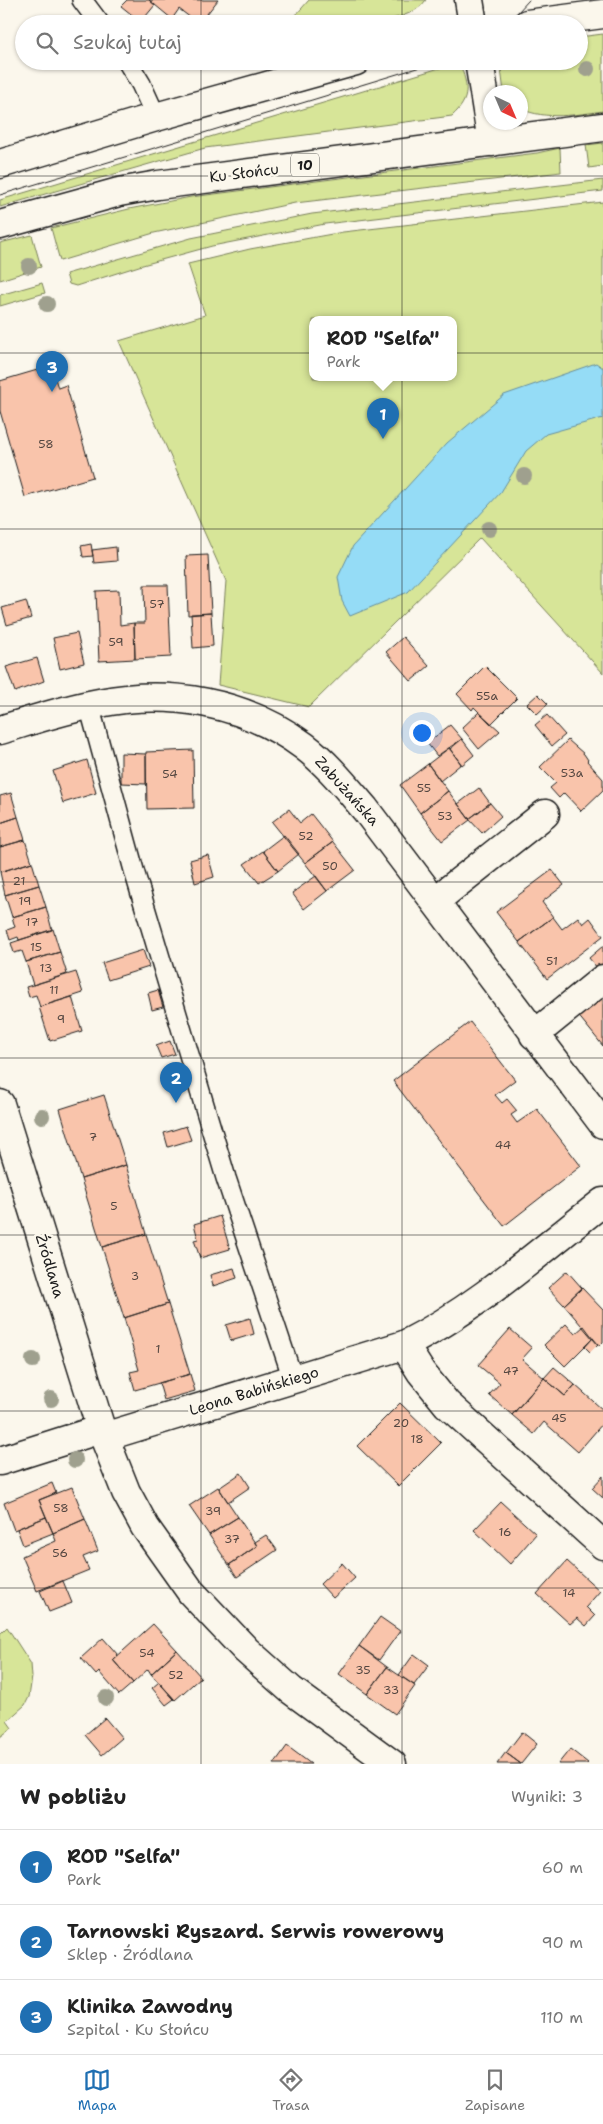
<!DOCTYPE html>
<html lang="pl">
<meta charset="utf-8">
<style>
body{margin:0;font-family:"Shantell Sans",sans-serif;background:#f6f6f6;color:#222}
.compass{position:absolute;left:483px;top:85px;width:45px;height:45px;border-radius:50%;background:#fff;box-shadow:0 1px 4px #0004;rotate:136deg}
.you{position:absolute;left:421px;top:732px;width:18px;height:18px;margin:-12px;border:4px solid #fff;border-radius:50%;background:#1a73e8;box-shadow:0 0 0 8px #1a73e833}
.badge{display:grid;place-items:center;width:32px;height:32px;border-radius:50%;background:#1f6fb2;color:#fff;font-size:16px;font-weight:700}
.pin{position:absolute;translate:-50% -41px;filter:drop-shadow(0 1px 2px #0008)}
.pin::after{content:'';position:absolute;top:26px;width:18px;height:15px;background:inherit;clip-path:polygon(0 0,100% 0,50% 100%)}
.popup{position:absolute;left:309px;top:316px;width:148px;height:65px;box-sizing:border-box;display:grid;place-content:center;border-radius:10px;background:#fff;filter:drop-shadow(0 1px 4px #0005);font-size:16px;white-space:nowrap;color:#767676}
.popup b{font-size:19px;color:#222}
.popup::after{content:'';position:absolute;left:50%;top:100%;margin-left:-10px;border:10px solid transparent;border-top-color:#fff}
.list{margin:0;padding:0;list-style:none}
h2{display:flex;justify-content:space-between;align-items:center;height:65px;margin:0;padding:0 20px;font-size:21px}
h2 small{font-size:16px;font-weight:400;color:#767676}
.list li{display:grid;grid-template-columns:32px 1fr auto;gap:15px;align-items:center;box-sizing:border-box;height:75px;padding:0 20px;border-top:1px solid #e0e0e0}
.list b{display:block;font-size:19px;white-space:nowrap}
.list p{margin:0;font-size:16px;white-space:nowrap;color:#767676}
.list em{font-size:16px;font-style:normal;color:#767676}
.icon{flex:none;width:28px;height:28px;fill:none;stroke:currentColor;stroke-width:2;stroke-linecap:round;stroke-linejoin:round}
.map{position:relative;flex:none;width:603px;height:1764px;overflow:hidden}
.search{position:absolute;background:#fff;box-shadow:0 1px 4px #0004;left:15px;right:15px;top:15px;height:55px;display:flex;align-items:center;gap:12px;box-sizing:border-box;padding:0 18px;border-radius:28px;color:#767676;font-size:19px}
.sheet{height:290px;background:#fff}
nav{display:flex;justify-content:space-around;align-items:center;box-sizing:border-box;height:70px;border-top:1px solid #e0e0e0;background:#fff;font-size:14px;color:#767676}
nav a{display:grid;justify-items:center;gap:2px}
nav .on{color:#1f6fb2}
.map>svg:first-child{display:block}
.green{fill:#d7e598;stroke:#7a805a;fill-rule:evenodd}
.water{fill:#95dcf6;stroke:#658f9f}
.building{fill:#f9c4ab;stroke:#1c1c1c}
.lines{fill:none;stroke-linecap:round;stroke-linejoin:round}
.service-casing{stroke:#1c1c1c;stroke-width:22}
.minor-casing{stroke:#1c1c1c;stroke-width:31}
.primary-casing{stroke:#1c1c1c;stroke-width:31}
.service{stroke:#fbf7ec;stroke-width:19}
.minor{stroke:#fbf7ec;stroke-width:28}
.primary{stroke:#fbf7ec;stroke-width:28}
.tram{stroke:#1c1c1c;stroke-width:1}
.tree{fill:#9fa08e}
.grid{fill:none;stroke:#1c1c1c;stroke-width:1;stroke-opacity:0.55}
.labels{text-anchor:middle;stroke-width:5;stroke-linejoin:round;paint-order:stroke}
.number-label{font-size:12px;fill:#534640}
.shield{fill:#fbf7ec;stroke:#5f5e5a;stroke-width:1}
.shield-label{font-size:14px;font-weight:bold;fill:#1c1c1c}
.street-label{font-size:15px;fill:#1c1c1c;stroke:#fbf7ec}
</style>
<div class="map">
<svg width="603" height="1764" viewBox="0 0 603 1764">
<rect width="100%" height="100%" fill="#fbf7ec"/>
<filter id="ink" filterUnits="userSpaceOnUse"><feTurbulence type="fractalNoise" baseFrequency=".02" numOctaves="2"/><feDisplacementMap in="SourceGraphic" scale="10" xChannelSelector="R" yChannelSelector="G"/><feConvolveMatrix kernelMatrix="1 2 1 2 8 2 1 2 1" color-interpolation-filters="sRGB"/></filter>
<g filter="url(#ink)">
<path class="green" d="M 309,0 L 426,0 C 407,30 320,24 288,24 Z
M 603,34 L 603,111 C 576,115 546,120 521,109 L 520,92 L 504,92 L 500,61 L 579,61 L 579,37 Z
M 453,64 L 460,64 C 468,86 471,99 452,116 L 205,148 L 0,207 L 0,200 Z
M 603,143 L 603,166 L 589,168 L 586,145 Z
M 560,148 L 561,172 L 295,203 L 154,233 L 60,261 L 51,228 L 129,209 L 191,197 L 537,153 Z
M 603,180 L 603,191 L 325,224 L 212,246 L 139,266 L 76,286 L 69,284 L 66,274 L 191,238 L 312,214 Z
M 603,202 L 603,673 L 480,538 L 309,707 L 218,685 L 226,581 L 119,341 L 205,315 L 188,264 L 250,249 L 343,232 ZM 313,320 L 453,320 L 453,378 L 313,378 Z
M 32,235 L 41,267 L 0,280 L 0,243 Z
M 42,283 L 45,293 L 0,306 L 0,295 Z
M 7,1627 L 31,1664 L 32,1677 L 29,1697 L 25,1705 L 7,1721 L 12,1728 L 0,1737 L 0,1634 Z"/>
<path class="water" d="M 596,363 L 603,368 L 603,418 L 546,434 L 526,451 L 501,492 L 408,592 L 350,616 L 342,601 L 338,577 L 353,546 L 447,443 L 504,395 Z"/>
<path class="building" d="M 127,0 L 149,0 L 155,5 L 141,22 L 121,6 Z
M 149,0 L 218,0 L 199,24 L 179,9 L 172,19 Z
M 51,366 L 58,388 L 66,385 L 93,477 L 25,497 L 0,411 L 0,381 Z
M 91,544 L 93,556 L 83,557 L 81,546 Z
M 116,547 L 117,561 L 94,563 L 92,550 Z
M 208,555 L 211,613 L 188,615 L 186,556 Z
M 144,585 L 168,585 L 171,657 L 135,659 L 134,623 L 145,623 Z
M 119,590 L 120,625 L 134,623 L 135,659 L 99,661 L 96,591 Z
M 26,601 L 31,618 L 7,625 L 2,608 Z
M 211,613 L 213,646 L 193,648 L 191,614 Z
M 77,633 L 84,663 L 60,669 L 53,638 Z
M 403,637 L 429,666 L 411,681 L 386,652 Z
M 37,658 L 44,681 L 15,692 L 6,667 Z
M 485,666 L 517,698 L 491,724 L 474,707 L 472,710 L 457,694 Z
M 538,694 L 548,704 L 537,714 L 527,704 Z
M 479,712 L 500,731 L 479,749 L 462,728 Z
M 547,715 L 565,735 L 552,746 L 535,725 Z
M 450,725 L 462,739 L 437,756 L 427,743 Z
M 462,739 L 474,755 L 462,765 L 450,749 Z
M 568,740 L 584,754 L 588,760 L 587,761 L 603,779 L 603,790 L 581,811 L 564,793 L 559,798 L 550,788 L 556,783 L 540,767 Z
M 449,748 L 461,764 L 440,781 L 428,764 Z
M 193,750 L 194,808 L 147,809 L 146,752 Z
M 121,753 L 146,754 L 146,784 L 121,783 Z
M 87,760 L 96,793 L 63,803 L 53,771 Z
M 428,764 L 448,791 L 420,813 L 400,785 Z
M 479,788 L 490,803 L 469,819 L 458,804 Z
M 448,791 L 470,820 L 442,841 L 420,813 Z
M 11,793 L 18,817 L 0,823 L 0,796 Z
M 490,803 L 501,816 L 482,833 L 469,819 Z
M 289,809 L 300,823 L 311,814 L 333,842 L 305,863 L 272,822 Z
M 18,817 L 25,840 L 0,847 L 0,823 Z
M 284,835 L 299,854 L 278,871 L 263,851 Z
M 25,840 L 32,862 L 0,872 L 0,847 Z
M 333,842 L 355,870 L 327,891 L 305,863 Z
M 263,851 L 278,871 L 259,883 L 244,864 Z
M 208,855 L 214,877 L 195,883 L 190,860 Z
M 32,862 L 39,885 L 5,895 L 0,872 Z
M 552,870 L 564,885 L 542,902 L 553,917 L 519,942 L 496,912 Z
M 316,876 L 327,891 L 304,909 L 292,893 Z
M 39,885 L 46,907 L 12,917 L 5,895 Z
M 46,907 L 52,930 L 19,940 L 18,937 L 10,940 L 7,930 L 15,927 L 12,917 Z
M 553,917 L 562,929 L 578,917 L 583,924 L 590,918 L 603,936 L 547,979 L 519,942 Z
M 53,929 L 60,952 L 26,962 L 22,951 L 14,953 L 11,943 Z
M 603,946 L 603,971 L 601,973 L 589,958 Z
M 143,950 L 149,967 L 108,980 L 102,963 Z
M 60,952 L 67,974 L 33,985 L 26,962 Z
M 76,972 L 83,993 L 40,1007 L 36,995 L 29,997 L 26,987 Z
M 158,990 L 163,1007 L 152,1010 L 148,993 Z
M 603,994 L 603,1046 L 577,1014 Z
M 72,997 L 82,1031 L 50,1041 L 39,1007 Z
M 470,1022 L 515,1080 L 495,1095 L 502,1103 L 507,1099 L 517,1111 L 511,1115 L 517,1123 L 537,1109 L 581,1166 L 504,1226 L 393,1081 Z
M 170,1041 L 175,1054 L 161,1058 L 156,1046 Z
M 104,1095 L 126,1165 L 81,1179 L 60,1109 Z
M 186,1126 L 191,1140 L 168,1147 L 164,1133 Z
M 126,1165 L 146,1234 L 102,1247 L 81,1179 Z
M 220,1216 L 230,1249 L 200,1258 L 194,1240 L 198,1239 L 194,1224 Z
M 146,1234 L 168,1304 L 124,1318 L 102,1247 Z
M 234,1268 L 237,1278 L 213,1286 L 210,1275 Z
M 567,1271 L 582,1288 L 564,1305 L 548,1288 Z
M 582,1288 L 603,1310 L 603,1342 L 599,1346 L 564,1305 Z
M 168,1304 L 190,1374 L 135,1390 L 130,1372 L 139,1370 L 124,1318 Z
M 250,1318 L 254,1334 L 231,1341 L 226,1325 Z
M 566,1324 L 575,1334 L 584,1326 L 593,1338 L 565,1366 L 544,1345 Z
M 510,1329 L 532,1348 L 522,1359 L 544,1378 L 512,1415 L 489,1395 L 500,1383 L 478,1365 Z
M 593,1338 L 598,1344 L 590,1352 L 585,1347 Z
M 554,1367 L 575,1385 L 565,1396 L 544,1378 Z
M 190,1374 L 195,1391 L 164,1400 L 159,1383 Z
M 544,1378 L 565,1396 L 575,1385 L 603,1410 L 603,1423 L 578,1452 L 544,1422 L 534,1434 L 512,1415 Z
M 400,1403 L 441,1443 L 398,1486 L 357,1446 Z
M 241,1473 L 250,1487 L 228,1502 L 219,1488 Z
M 603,1476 L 603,1498 L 592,1488 Z
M 52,1483 L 56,1493 L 39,1500 L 46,1517 L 14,1530 L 4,1503 Z
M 72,1487 L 85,1519 L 53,1533 L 39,1500 Z
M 218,1487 L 238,1517 L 209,1535 L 189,1506 Z
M 501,1502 L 536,1534 L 510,1564 L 474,1530 Z
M 46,1517 L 53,1533 L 23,1545 L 17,1529 Z
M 238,1517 L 257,1546 L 229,1565 L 209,1535 Z
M 85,1519 L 98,1551 L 83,1557 L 89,1570 L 37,1591 L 22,1556 L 56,1541 L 53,1533 Z
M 266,1535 L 277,1550 L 237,1577 L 229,1565 L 257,1546 L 255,1542 Z
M 567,1561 L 600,1591 L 586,1607 L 595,1616 L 586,1626 L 577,1618 L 570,1624 L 537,1594 Z
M 342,1563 L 355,1578 L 333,1598 L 320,1584 Z
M 63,1581 L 72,1603 L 49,1612 L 40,1591 Z
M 380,1617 L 400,1631 L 379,1660 L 359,1646 Z
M 153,1624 L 177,1650 L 151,1674 L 148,1669 L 133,1683 L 113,1660 Z
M 103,1638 L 118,1655 L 113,1660 L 133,1683 L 119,1695 L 99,1672 L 96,1675 L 81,1658 Z
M 359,1646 L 387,1667 L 367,1694 L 339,1674 Z
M 177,1650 L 201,1677 L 175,1700 L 151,1674 Z
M 414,1654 L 429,1665 L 414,1685 L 399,1675 Z
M 387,1667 L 415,1686 L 395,1714 L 367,1694 Z
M 159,1682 L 174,1699 L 166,1705 L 152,1688 Z
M 105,1718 L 122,1738 L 102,1755 L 85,1735 Z
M 522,1732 L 537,1744 L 521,1764 L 506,1753 Z
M 287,1746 L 311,1764 L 274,1764 Z
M 570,1749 L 588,1763 L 587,1764 L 558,1764 Z
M 506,1752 L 506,1753 L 521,1764 L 497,1764 Z"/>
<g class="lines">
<g class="service-casing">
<path id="service" d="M 82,0 L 100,24
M 127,61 L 141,84 L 156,117
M 89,705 L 135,874 L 226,1178 L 293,1379"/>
</g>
<g class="minor-casing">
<path id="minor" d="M 469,0 L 473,24
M 479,61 L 492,142
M 0,730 C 33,720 65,709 99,703 C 170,689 245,702 304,746 C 328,764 346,787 365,809 L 603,1124
M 435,901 L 545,814
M 534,1035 L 603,979
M 0,1104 L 101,1429 L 126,1492 L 145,1527 L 191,1592 L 246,1650 L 291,1690 L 392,1764
M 404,1345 L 421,1372 L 447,1404 L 603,1545
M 104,1437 L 404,1345 C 476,1309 539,1252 603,1202
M 0,1461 L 101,1429"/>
</g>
<g class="primary-casing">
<path id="primary" d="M 527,24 L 603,14
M 0,164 L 156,117 L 356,61
M 0,225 L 119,192 L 158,185 L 603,127"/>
</g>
<use href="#service" class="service"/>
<use href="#minor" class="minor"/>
<use href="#primary" class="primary"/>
<path class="tram" d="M 507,24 L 529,0
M 0,195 L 440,61"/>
</g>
<g class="tree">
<circle cx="587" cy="69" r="8"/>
<circle cx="29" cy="266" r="8"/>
<circle cx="47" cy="304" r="8"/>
<circle cx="524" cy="476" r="8"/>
<circle cx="489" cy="529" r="8"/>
<circle cx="42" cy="1116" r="8"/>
<circle cx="33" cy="1360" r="8"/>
<circle cx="51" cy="1399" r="8"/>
<circle cx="75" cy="1460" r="8"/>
<circle cx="106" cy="1698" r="8"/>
</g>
</g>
<path class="grid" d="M 201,0 L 201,24M 402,0 L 402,24M 201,61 L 201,1764M 402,61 L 402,1764M 0,176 L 603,176M 0,353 L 603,353M 0,529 L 603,529M 0,706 L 603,706M 0,882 L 603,882M 0,1058 L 603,1058M 0,1235 L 603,1235M 0,1411 L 603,1411M 0,1588 L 603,1588"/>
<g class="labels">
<g class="number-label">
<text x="46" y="448">58</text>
<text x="157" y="608">57</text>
<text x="116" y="646">59</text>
<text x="487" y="700">55a</text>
<text x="572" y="777">53a</text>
<text x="170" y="778">54</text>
<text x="424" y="792">55</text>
<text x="445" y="820">53</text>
<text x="306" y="840">52</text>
<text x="330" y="870">50</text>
<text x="19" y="885">21</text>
<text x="25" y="905">19</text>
<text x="32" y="926">17</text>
<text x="36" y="951">15</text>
<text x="552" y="965">51</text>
<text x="46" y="972">13</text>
<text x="54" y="994">11</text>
<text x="61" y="1023">9</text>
<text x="93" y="1141">7</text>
<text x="503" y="1149">44</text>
<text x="114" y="1210">5</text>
<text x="135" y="1280">3</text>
<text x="158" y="1353">1</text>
<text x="511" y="1375">47</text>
<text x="559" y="1422">45</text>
<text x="401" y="1427">20</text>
<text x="417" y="1443">18</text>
<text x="61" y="1512">58</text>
<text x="213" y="1515">39</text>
<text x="505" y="1536">16</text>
<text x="232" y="1543">37</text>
<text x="60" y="1557">56</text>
<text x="569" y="1597">14</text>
<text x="147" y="1657">54</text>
<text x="363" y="1674">35</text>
<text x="176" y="1679">52</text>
<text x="391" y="1694">33</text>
</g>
<rect class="shield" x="291" y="153.5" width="28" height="23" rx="4"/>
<g class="shield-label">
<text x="305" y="170">10</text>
</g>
<g class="street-label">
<text transform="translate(244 173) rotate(-7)" y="5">Ku Słońcu</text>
<text transform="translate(347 791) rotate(48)" y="5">Zabużańska</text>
<text transform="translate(50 1266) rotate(73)" y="5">Źródlana</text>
<text transform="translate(254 1391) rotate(-17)" y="5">Leona Babińskiego</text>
</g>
</g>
</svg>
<svg class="compass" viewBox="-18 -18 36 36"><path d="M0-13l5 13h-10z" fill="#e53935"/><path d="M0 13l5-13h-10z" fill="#767676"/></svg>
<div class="you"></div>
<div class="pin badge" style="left:383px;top:439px">1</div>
<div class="popup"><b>ROD &quot;Selfa&quot;</b>Park</div>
<div class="pin badge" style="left:176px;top:1103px">2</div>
<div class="pin badge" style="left:52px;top:392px">3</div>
<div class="search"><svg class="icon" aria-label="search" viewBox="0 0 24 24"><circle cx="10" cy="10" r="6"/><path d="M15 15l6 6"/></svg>Szukaj tutaj</div>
</div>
<section class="sheet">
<h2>W pobliżu<small>Wyniki: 3</small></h2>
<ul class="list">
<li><span class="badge">1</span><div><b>ROD &quot;Selfa&quot;</b><p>Park</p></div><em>60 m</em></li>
<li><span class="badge">2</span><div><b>Tarnowski Ryszard. Serwis rowerowy</b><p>Sklep · Źródlana</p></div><em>90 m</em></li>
<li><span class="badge">3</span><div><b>Klinika Zawodny</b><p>Szpital · Ku Słońcu</p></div><em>110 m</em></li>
</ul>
</section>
<nav>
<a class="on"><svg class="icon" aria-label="map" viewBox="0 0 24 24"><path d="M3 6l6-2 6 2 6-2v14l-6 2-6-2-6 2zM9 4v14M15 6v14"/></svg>Mapa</a>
<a><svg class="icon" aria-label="directions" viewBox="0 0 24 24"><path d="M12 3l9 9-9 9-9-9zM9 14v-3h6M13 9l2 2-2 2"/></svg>Trasa</a>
<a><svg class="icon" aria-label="saved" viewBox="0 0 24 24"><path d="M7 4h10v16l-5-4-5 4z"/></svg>Zapisane</a>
</nav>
